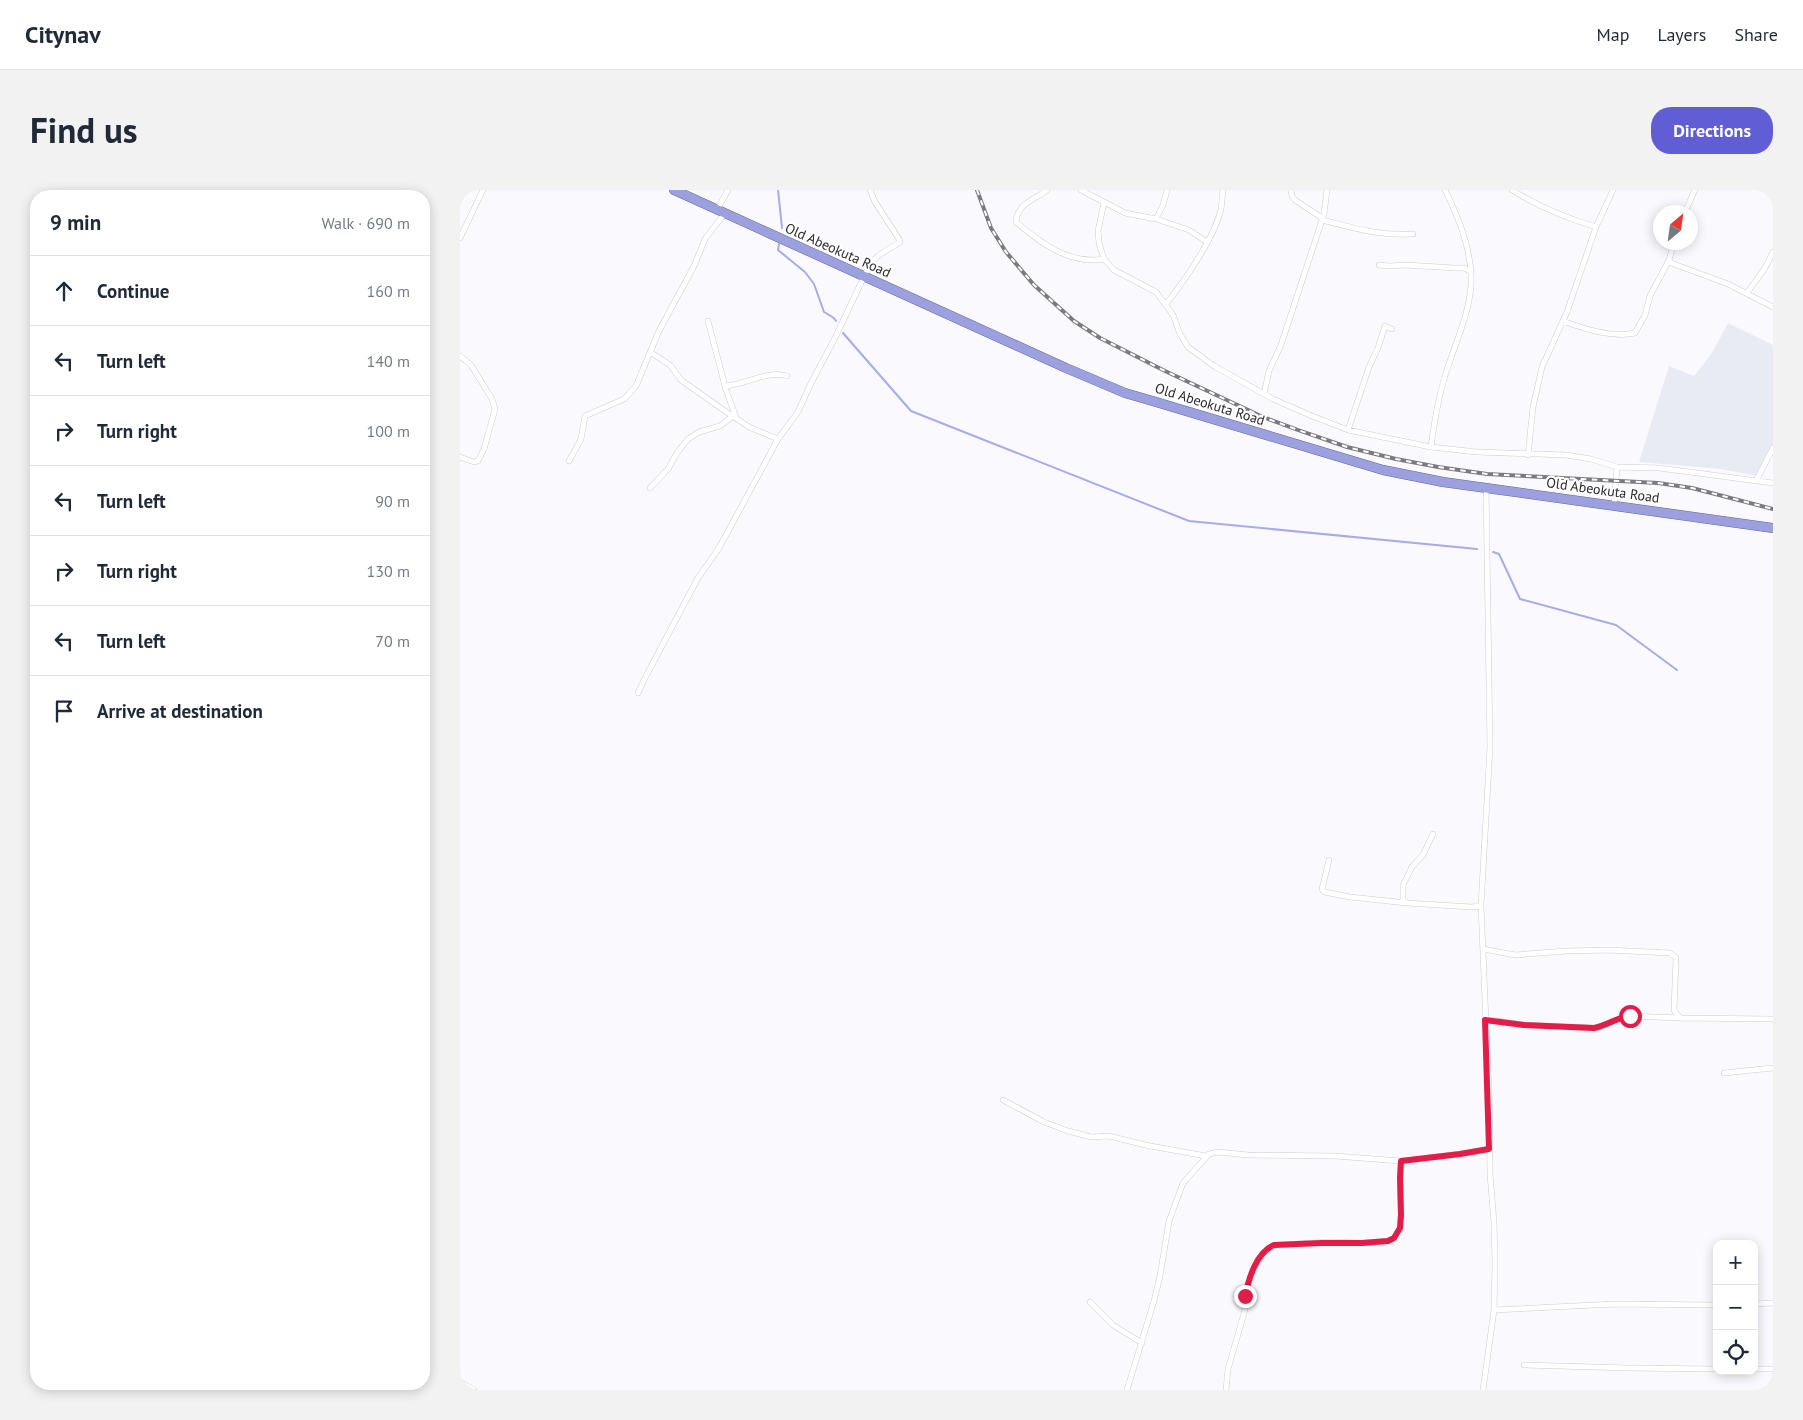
<!DOCTYPE html>
<meta charset="utf-8">
<style>
body{margin:0;font-family:"PT Sans",sans-serif;background:#f2f2f3;color:#1f2937}
.controls{position:absolute;right:15px;bottom:15px;display:grid;overflow:hidden;border-radius:10px;box-shadow:0 2px 12px #0003}
.controls button{width:45px;height:45px;display:grid;place-items:center;padding:0;border:0;border-bottom:1px solid #e0e1e3;background:#fff;color:#1f2937;font:25px sans-serif}
.compass{position:absolute;left:1193px;top:15px;width:45px;height:45px;border-radius:50%;background:#fff;box-shadow:0 2px 12px #0003;rotate:29deg}
.stop{position:absolute;width:15px;height:15px;margin:-11px;border:4px solid #e11d48;border-radius:50%;background:#fff}
.stop.end{background:#e11d48;border-color:#fff;box-shadow:0 1px 5px #0008}
.list{margin:0;padding:0;list-style:none}
h2{display:flex;justify-content:space-between;align-items:center;height:65px;margin:0;padding:0 20px;font-size:21px}
h2 small{font-size:16px;font-weight:400;color:#747a83}
.list li{display:grid;grid-template-columns:32px 1fr auto;gap:15px;align-items:center;box-sizing:border-box;height:70px;padding:0 20px;border-top:1px solid #e0e1e3}
.list b{display:block;font-size:19px;white-space:nowrap}
.list em{font-size:16px;font-style:normal;color:#747a83}
.icon{flex:none;width:28px;height:28px;fill:none;stroke:currentColor;stroke-width:2;stroke-linecap:round;stroke-linejoin:round}
.map{position:relative;flex:none;width:1313px;height:1200px;overflow:hidden;border-radius:20px}
header{display:flex;align-items:center;gap:30px;box-sizing:border-box;height:70px;padding:0 25px;background:#fff;border-bottom:1px solid #e0e1e3}
header strong{font-size:24px}
nav{display:flex;gap:28px;margin-inline-start:auto;font-size:18px}
.intro{display:flex;align-items:center;justify-content:space-between;box-sizing:border-box;height:120px;padding:0 30px}
h1{margin:0;font-size:35px}
.button{padding:12px 22px;border-radius:20px;background:#615dd5;color:#fff;font-size:18px;font-weight:700}
main{display:flex;gap:30px;padding:0 30px}
aside{flex:1;background:#fff;border-radius:20px;box-shadow:0 2px 12px #0003}
.map>svg:first-child{display:block}
.built{fill:#e9ebf4}
.lines{fill:none;stroke-linecap:round;stroke-linejoin:round}
.stream{stroke:#a6abe9;stroke-width:2}
.minor-casing{stroke:#cbccd5;stroke-width:6}
.trunk-casing{stroke:#64679b;stroke-width:10}
.minor{stroke:#fff;stroke-width:5}
.trunk{stroke:#9ca0de;stroke-width:9}
.rail-casing{stroke:#7a7b7e;stroke-width:4}
.rail{stroke:#fff;stroke-width:2;stroke-dasharray:5.5;stroke-linecap:butt}
.route{stroke:#e11d48;stroke-width:6}
.labels{text-anchor:middle;stroke-width:4.5;stroke-linejoin:round;paint-order:stroke}
.street-label{font-size:14px;fill:#2a2b2e;stroke:#fff}
</style>
<header>
<strong>Citynav</strong>
<nav><a>Map</a><a>Layers</a><a>Share</a></nav>
</header>
<div class="intro"><h1>Find us</h1><a class="button">Directions</a></div>
<main>
<aside>
<h2>9 min<small>Walk · 690 m</small></h2>
<ul class="list">
<li><svg class="icon" aria-label="ahead" viewBox="0 0 24 24"><path d="M12 20V5M6 11l6-6 6 6"/></svg><div><b>Continue</b></div><em>160 m</em></li>
<li><svg class="icon" aria-label="left" viewBox="0 0 24 24"><path d="M17 20v-9H6M10 6l-5 5 5 5"/></svg><div><b>Turn left</b></div><em>140 m</em></li>
<li><svg class="icon" aria-label="right" viewBox="0 0 24 24"><path d="M7 20v-9h11M14 6l5 5-5 5"/></svg><div><b>Turn right</b></div><em>100 m</em></li>
<li><svg class="icon" aria-label="left" viewBox="0 0 24 24"><path d="M17 20v-9H6M10 6l-5 5 5 5"/></svg><div><b>Turn left</b></div><em>90 m</em></li>
<li><svg class="icon" aria-label="right" viewBox="0 0 24 24"><path d="M7 20v-9h11M14 6l5 5-5 5"/></svg><div><b>Turn right</b></div><em>130 m</em></li>
<li><svg class="icon" aria-label="left" viewBox="0 0 24 24"><path d="M17 20v-9H6M10 6l-5 5 5 5"/></svg><div><b>Turn left</b></div><em>70 m</em></li>
<li><svg class="icon" aria-label="arrive" viewBox="0 0 24 24"><path d="M6 21V4h12l-3 4 3 4H6"/></svg><div><b>Arrive at destination</b></div></li>
</ul>
</aside>
<div class="map">
<svg width="1313" height="1200" viewBox="0 0 1313 1200">
<rect width="100%" height="100%" fill="#fafafe"/>
<path class="built" d="M 1268,133 L 1313,155 L 1313,255 L 1297,286 L 1260,279 L 1179,272 L 1209,176 L 1234,186 L 1252,163 Z"/>
<g class="lines">
<path class="stream" d="M 318,0 L 322,38
M 319,54 L 318,60 L 345,82 L 354,94 L 364,122 L 374,128 L 376,131
M 383,143 L 451,221 L 729,331 L 1017,359
M 1033,362 L 1039,364 L 1060,409 L 1156,435 L 1217,480"/>
<g class="minor-casing">
<path id="minor" d="M 587,0 C 575,10 557,13 556,32 C 580,53 610,75 644,69
M 621,0 L 644,12 L 638,41 L 639,53 L 644,69 L 654,80 L 696,102 L 713,125 L 720,144 L 728,157 L 754,176 L 813,209 L 852,226 L 888,240 L 971,257 L 1017,262 L 1106,265 L 1131,269 L 1157,277 L 1199,278 L 1313,293
M 831,0 L 832,6 L 835,10 L 862,28
M 1052,0 C 1079,17 1106,28 1136,37
M 644,12 L 665,23 L 696,29 L 729,40 L 747,52
M 257,20 L 268,0
M 1225,22 L 1235,0
M 696,29 L 703,15 L 707,0
M 862,30 C 894,38 919,46 953,44
M 0,48 L 23,0
M 1209,70 L 1211,73 L 1268,94 L 1313,117
M 919,75 L 929,76 L 945,75 L 995,78 L 1004,78 L 1010,81
M 1287,103 L 1305,78 L 1313,62
M 706,114 C 725,90 754,49 761,19 C 762,13 762,6 763,0
M 248,131 L 266,200 L 276,227
M 1103,131 C 1124,139 1153,148 1175,143 L 1185,125 L 1190,106 L 1209,70 L 1214,52
M 190,162 L 210,175 L 221,190 L 265,221 L 289,237 L 318,249
M 0,166 L 11,175 L 32,209 L 35,219 L 24,259 L 18,271 L 14,272 L 0,267
M 265,196 C 285,195 307,180 327,186
M 804,204 L 809,181 L 821,155 L 864,24 L 867,0
M 888,240 L 909,177 L 918,158 L 925,136 L 932,139
M 971,257 C 974,234 978,209 985,186 C 994,156 1009,126 1011,95 C 1013,63 999,28 985,0
M 1068,265 L 1073,217 L 1082,177 L 1107,122 L 1136,37 L 1153,0
M 109,271 L 121,249 L 125,226 L 164,209 L 176,196 L 199,141 L 234,76 L 245,49 L 265,23
M 1296,291 L 1313,258
M 190,298 L 208,279 L 217,263 L 228,249 L 239,242 L 260,236 L 273,226
M 1154,316 L 1157,277
M 178,503 L 186,486 L 238,388 L 259,358 L 318,249 L 338,222 L 351,193 L 373,152 L 410,74 L 419,65 L 440,52 L 439,49 L 415,12 L 410,0
M 973,644 L 963,665 L 952,677 L 943,695 L 943,710 L 947,713 L 1011,717 L 1021,716
M 869,670 L 862,699 L 864,702 L 890,707 L 947,713
M 1023,759 L 1055,765 L 1106,761 L 1148,760 L 1210,763 L 1216,768 L 1214,820 L 1220,828
M 1025,829 L 1064,835 L 1134,838 C 1147,836 1157,827 1170,826 L 1220,828 L 1313,829
M 1264,883 L 1313,878
M 543,910 L 584,932 L 608,941 L 631,947 L 649,946 L 685,955 L 746,966
M 630,1112 L 653,1135 L 682,1153
M 1294,1114 L 1313,1113
M 1034,1120 L 1155,1114 L 1257,1115
M 1064,1175 L 1168,1178 L 1257,1179
M 1294,1179 L 1313,1179
M 0,1192 L 14,1200
M 667,1200 L 694,1111 L 700,1086 L 709,1031 L 723,993 L 749,964 L 758,962 L 788,965 L 875,966 L 941,971 L 1000,964 L 1029,959
M 766,1200 L 768,1179 L 785,1120 L 785,1106 L 791,1085 L 803,1064 L 811,1057 L 817,1055 L 872,1052 L 902,1053 L 928,1051 L 934,1048 L 940,1038 L 941,1025 L 940,988 L 941,971
M 1023,1200 L 1034,1120 L 1035,1074 L 1034,1033 L 1030,984 L 1029,903 L 1021,716 L 1030,557 L 1026,297"/>
</g>
<g class="trunk-casing">
<path id="trunk" d="M 214,0 L 606,178 L 665,203 L 696,212 L 923,280 L 983,292 L 1313,338"/>
</g>
<use href="#minor" class="minor"/>
<use href="#trunk" class="trunk"/>
<g class="rail-casing">
<path id="rail" d="M 517,0 L 531,38 L 546,62 L 574,95 L 614,131 L 640,148 L 705,181 L 803,227 L 838,240 L 887,257 L 936,269 L 978,277 L 1027,284 L 1198,293 L 1232,298 L 1313,319"/>
</g>
<use href="#rail" class="rail"/>
</g>
<g class="lines">
<path class="route" d="M 785,1106 C 789,1088 796,1063 814,1055 L 861,1053 L 902,1053 L 928,1051 L 934,1048 L 940,1038 L 941,1025 L 940,988 L 941,971 L 1000,964 L 1029,959 L 1025,830 L 1064,835 L 1134,838 C 1147,836 1157,827 1170,826"/>
</g>
<g class="labels">
<g class="street-label">
<text transform="translate(378 60) rotate(24)" y="5">Old Abeokuta Road</text>
<text transform="translate(750 214) rotate(17)" y="5">Old Abeokuta Road</text>
<text transform="translate(1143 300) rotate(8)" y="5">Old Abeokuta Road</text>
</g>
</g>
</svg>
<div class="controls">
<button>+</button>
<button>−</button>
<button><svg class="icon" aria-label="locate" viewBox="0 0 24 24"><circle cx="12" cy="12" r="6"/><path d="M12 2v4M12 18v4M2 12h4M18 12h4"/></svg></button>
</div>
<svg class="compass" viewBox="-18 -18 36 36"><path d="M0-13l5 13h-10z" fill="#e53935"/><path d="M0 13l5-13h-10z" fill="#747a83"/></svg>
<div class="stop" style="left:1170px;top:826px"></div>
<div class="stop end" style="left:785px;top:1106px"></div>
</div>
</main>
